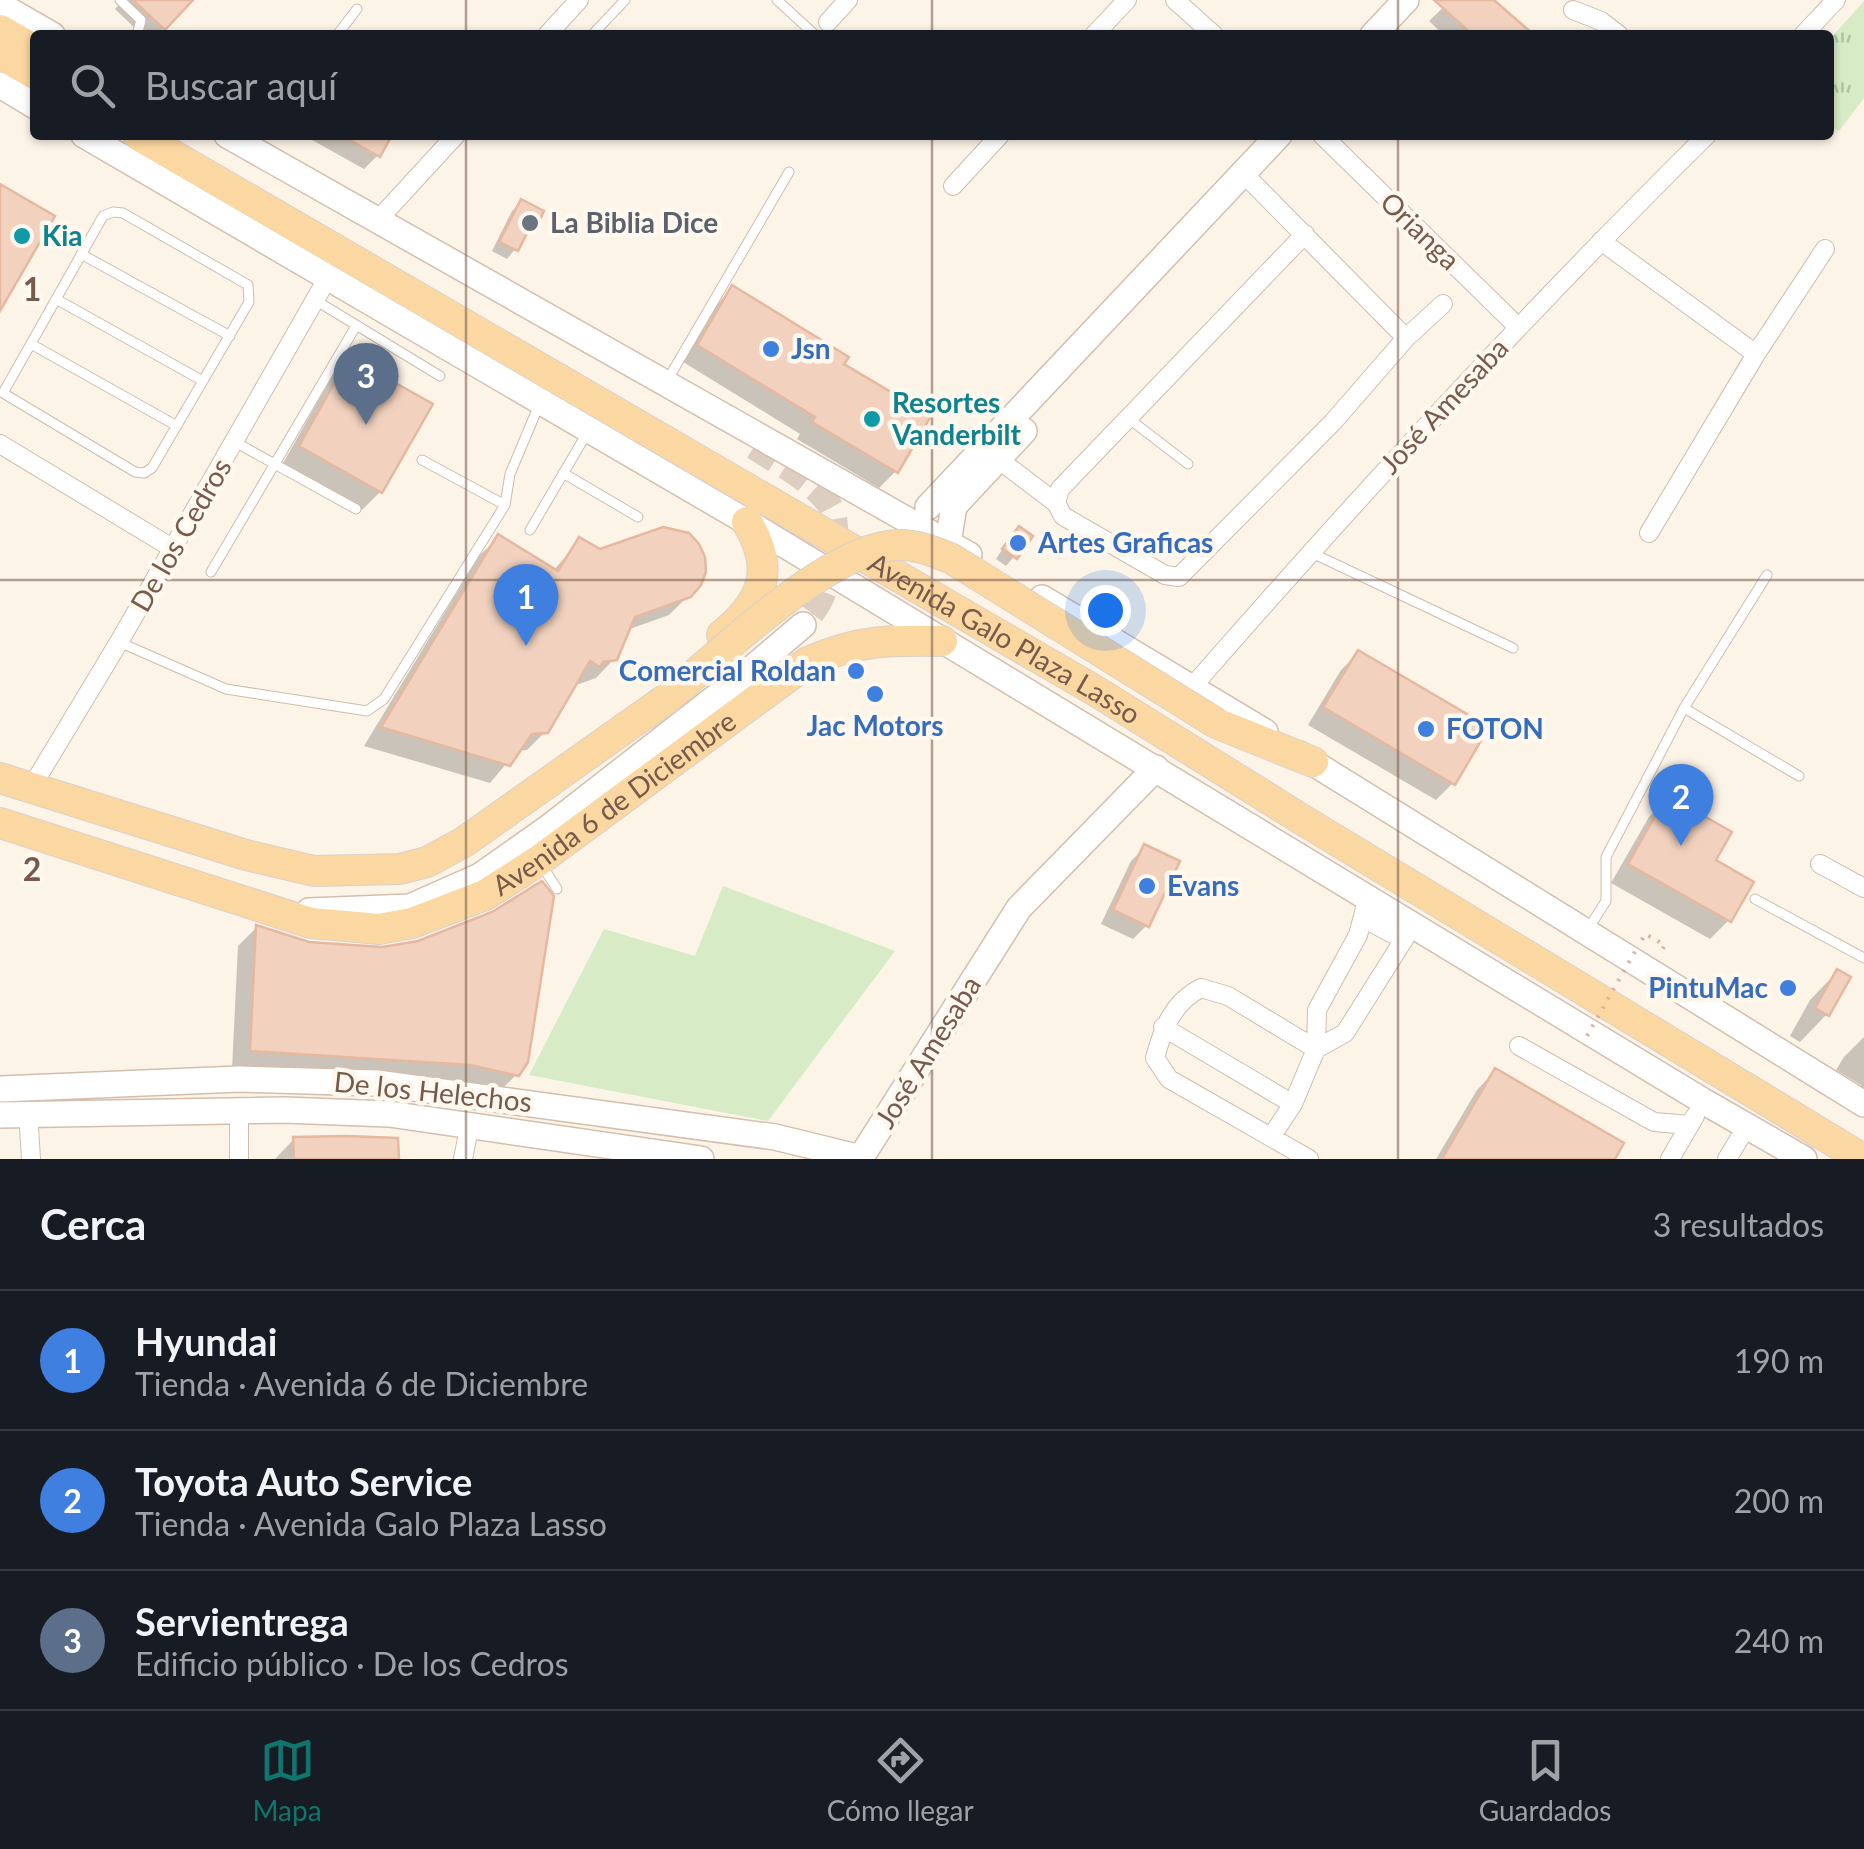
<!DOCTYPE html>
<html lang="es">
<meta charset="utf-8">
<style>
body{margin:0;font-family:Lato,sans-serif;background:#242831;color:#f1f3f6}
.you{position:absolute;left:1105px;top:610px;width:35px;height:35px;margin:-25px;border:8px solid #fff;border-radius:50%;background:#1a73e8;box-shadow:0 0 0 15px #1a73e833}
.badge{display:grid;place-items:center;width:65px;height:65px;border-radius:50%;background:#0f766e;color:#fff;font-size:32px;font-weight:700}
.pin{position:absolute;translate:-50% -82px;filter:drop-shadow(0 2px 5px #0008)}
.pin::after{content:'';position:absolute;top:52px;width:35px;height:30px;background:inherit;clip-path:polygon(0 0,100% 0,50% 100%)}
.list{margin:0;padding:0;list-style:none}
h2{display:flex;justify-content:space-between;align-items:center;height:130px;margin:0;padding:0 40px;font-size:42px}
h2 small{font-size:32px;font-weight:400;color:#9ea1a6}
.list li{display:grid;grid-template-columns:65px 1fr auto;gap:30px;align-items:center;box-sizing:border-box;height:140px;padding:0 40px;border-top:2px solid #363941}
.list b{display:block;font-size:38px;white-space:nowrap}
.list p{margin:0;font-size:32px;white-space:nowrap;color:#9ea1a6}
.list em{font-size:32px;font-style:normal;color:#9ea1a6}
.icon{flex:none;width:55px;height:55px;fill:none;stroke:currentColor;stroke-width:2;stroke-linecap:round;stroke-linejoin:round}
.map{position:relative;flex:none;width:1864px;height:1159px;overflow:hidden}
.search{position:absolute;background:#171b24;box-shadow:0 2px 8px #0004;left:30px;right:30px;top:30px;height:110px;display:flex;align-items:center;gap:25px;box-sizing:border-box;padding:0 35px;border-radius:10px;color:#9ea1a6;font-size:38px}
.sheet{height:550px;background:#171b24}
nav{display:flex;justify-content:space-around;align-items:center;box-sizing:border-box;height:140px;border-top:2px solid #363941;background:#171b24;font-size:28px;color:#9ea1a6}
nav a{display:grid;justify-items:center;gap:5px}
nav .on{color:#0f766e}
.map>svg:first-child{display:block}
.grass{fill:#d6ebc6}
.park{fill:url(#park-tufts)}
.shadow{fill:#0003}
.building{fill:#f2d2bf;stroke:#e5b89f;stroke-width:2.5}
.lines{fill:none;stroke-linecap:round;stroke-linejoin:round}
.secondary-tunnel{stroke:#dccec1;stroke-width:25;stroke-dasharray:25 12;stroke-linecap:butt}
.lane-casing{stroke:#cfbcad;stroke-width:11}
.street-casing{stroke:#cfbcad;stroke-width:20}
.secondary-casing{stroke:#d4bead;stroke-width:28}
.primary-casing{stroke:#d9d1cd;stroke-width:32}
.path{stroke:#d8b5a2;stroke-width:4;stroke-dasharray:2.5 8;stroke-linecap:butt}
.lane{stroke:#fff;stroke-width:9}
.street{stroke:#fff;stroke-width:18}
.secondary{stroke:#fff;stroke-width:25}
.primary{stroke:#fbd7a1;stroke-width:30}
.primary-bridge-casing{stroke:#d9d1cd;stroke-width:32;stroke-linecap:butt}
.path-bridge{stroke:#d8b5a2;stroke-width:4;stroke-dasharray:2.5 8;stroke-linecap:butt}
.primary-bridge{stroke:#fbd7a1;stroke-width:30}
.grid{fill:none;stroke:#775a4b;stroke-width:2.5;stroke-opacity:0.55}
.worship-dot{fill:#6b7280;stroke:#fff8ee;stroke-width:4}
.culture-dot{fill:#0f9aa8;stroke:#fff8ee;stroke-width:4}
.shop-dot{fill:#3f7fe0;stroke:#fff8ee;stroke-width:4}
.labels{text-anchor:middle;stroke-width:9;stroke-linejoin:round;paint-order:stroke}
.worship-label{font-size:28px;font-weight:bold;fill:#5b616d;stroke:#fff8ee;text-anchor:start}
.street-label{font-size:28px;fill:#775a4b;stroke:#fff8ee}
.culture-label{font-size:28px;font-weight:bold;fill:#0d838f;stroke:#fff8ee;text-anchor:start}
.shop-label{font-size:28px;font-weight:bold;fill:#366cbe;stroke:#fff8ee;text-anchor:start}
.grid-label{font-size:32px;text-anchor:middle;font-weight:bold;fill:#775a4b;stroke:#fff8ee;stroke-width:9;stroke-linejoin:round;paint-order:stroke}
</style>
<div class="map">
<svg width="1864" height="1159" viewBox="0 0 1864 1159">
<defs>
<pattern id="park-tufts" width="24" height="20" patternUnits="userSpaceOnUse" patternTransform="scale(2.5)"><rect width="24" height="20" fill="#d6ebc6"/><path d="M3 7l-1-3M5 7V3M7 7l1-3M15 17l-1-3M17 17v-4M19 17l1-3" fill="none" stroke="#b2c1a3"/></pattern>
</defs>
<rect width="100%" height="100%" fill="#fdf4e8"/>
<path class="grass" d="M 723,886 L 895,951 L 768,1121 L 529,1075 L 604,929 L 695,956 Z"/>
<path class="park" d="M 1864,1 L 1864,98 L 1839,131 L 1829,125 L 1829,40 Z"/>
<path class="shadow" d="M 123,0 L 190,0 L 157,35 L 142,35 L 115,9 Z
M 1451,0 L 1490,0 L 1518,35 L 1444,35 L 1429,21 Z
M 303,135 L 389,135 L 378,155 L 364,169 Z
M 521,202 L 534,226 L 507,259 L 492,251 L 512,211 Z
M 733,288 L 841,365 L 896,471 L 879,488 L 797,439 L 800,434 L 683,362 L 716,305 Z
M 349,360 L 380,492 L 362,510 L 282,465 L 331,378 Z
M 1030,537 L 1006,566 L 996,559 L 1010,538 Z
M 498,538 L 553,571 L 580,540 L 689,595 L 669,615 L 627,630 L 615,658 L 596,678 L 579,684 L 575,681 L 546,731 L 527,750 L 517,751 L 490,783 L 364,746 L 479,556 Z
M 1358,653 L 1453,783 L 1436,800 L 1308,725 L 1341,670 Z
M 1668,798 L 1713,861 L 1729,920 L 1710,939 L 1611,883 L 1649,817 Z
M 1145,847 L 1147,925 L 1133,939 L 1101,924 L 1131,861 Z
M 256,928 L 308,944 L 382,950 L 517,1074 L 498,1093 L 232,1069 L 238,946 Z
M 1837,972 L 1827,1014 L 1800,1042 L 1790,1036 L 1810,1000 Z
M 1864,1037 L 1864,1111 L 1849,1106 L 1861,1085 L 1836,1070 L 1844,1057 Z
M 1495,1071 L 1612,1159 L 1436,1159 L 1477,1090 Z
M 294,1139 L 396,1159 L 275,1159 Z"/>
<path class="building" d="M 133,0 L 193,0 L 165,30 Z
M 1434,0 L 1494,0 L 1534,35 L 1473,35 Z
M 341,135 L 392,135 L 380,157 Z
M 0,184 L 55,216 L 0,311 Z
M 521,199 L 544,211 L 536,228 L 531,225 L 518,251 L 499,242 Z
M 732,285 L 849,357 L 844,364 L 931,416 L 898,473 L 812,422 L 815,417 L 697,345 Z
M 349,357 L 433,404 L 382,493 L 299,446 Z
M 1019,526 L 1033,536 L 1017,559 L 1002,549 Z
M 663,527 L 689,533 L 699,544 L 705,557 L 706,572 L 701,585 L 691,597 L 635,617 L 617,660 L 603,662 L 600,667 L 590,661 L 548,733 L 532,734 L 510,766 L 381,727 L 498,534 L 558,571 L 579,537 L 600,549 Z
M 1358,650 L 1489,727 L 1455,785 L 1323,707 Z
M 1667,795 L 1732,832 L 1716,860 L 1754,882 L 1731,922 L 1628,864 Z
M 1144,844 L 1180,861 L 1149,927 L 1113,910 Z
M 542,881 L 554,896 L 528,1062 L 519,1076 L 470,1065 L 250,1051 L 256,925 L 309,942 L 382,947 L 418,941 L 492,912 Z
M 1837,969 L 1851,977 L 1829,1016 L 1815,1008 Z
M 1495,1068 L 1624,1143 L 1615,1159 L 1442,1159 Z
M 346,1136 L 398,1138 L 399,1159 L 294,1159 L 293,1137 Z"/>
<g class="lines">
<path class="secondary-tunnel" d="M 754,447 C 778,463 814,481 830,506 C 843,526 831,578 821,599 C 817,608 809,617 803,625"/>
<g class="lane-casing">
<path id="lane" d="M 120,0 L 141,20 L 137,35
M 777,0 L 814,34
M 337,35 L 357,9
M 592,35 L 625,0
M 113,212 L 123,213 L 248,285 L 249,302 L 152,468 L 144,473 L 135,472 L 3,393 L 103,216 Z
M 81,254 L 230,336
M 56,299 L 203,381
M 315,300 L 440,376
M 31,344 L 177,426
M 667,381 L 789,172
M 1128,418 L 1188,464
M 235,442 L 356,509
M 422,460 L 505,505
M 563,473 L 638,517
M 530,530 L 587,433
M 1312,553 L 1513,648
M 211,572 L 356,326
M 119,642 L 226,689 L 367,711 L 384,699 L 505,505 L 510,474 L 539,405
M 1684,708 L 1799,776
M 543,867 L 557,889
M 1755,899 L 1864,958
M 1588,929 L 1606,901 L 1606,857 L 1684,708 L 1767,575"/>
</g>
<g class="street-casing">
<path id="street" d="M 1175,0 L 1214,35
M 1573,10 L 1601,21 L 1619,35
M 828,22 L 848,0
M 547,35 L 579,0
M 1094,35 L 1127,0
M 1803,35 L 1836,0
M 1322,135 L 1517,326
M 1244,174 L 1406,338 L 1443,304
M 953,186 L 1000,135
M 377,221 L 456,135
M 1601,241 L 1756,354
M 0,444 L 172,548
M 998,459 L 1056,503 L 1063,516 L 1165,575 L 1179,577 L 1333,422 L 1406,338
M 1056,503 L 1060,489 L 1305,234
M 1649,533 L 1756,354 L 1825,249
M 1192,687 C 1358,497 1528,312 1707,135
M 31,788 L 119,642 L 327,279
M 1820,864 L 1864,888
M 1363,918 L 1404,940
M 1163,1027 L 1293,1104
M 1519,1046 L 1654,1122 L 1690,1125
M 1316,1049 L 1345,1033 L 1413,925
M 28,1112 L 31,1159
M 1271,1137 L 1293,1104 L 1316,1049 L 1317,1010 L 1358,935 L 1368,897
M 239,1159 L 239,1111
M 463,1159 L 470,1123
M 1309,1159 L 1169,1079 L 1155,1058 C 1163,1028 1173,1002 1201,988 L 1228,996 L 1316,1049
M 1670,1159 L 1695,1116
M 1727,1159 L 1747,1126"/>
</g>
<g class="secondary-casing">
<path id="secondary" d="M 0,5 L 52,35
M 1373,35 L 1406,0
M 0,85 L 35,106
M 84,135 L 747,522 L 1703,1101 L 1804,1159
M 227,135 L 969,555
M 928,507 L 1279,135
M 948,543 L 954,506 L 1024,431
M 1042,598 L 1265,732
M 1299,754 L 1864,1104
M 309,911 L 410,907 L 480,876 L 548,828 L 743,676 L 803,625
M 0,1089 L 239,1079 L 377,1083 L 775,1137 L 861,1158
M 0,1115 L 284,1110 L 389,1114 L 701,1159
M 860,1159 L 1019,908 L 1156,768"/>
</g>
<g class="primary-casing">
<g id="primary">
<path d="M 0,30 L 35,50"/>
<path d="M 0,54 L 35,74"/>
<path id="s1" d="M 138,135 L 1094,690 L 1306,822 L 1863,1159"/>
<path d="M 722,635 C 763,602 776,570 747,522"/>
<path d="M 1216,723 L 1313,762"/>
<path d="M 0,778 L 246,855 L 314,871 L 400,869 L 427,862 L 464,842 L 666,699"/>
<path id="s2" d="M 0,823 L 311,923 L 379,929 L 412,923 L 485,895 L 538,861 L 808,662 C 858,640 888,640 942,641"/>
</g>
</g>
<path class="path" d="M 1642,940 L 1645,934 L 1665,945 L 1662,950"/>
<use href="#lane" class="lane"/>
<use href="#street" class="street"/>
<use href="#secondary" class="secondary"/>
<use href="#primary" class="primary"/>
<g class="primary-bridge-casing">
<path id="primary-bridge" d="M 666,699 C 718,656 833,544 900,545 C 918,545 935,552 952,559 L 1216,723"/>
</g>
<path class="path-bridge" d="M 1587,1036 L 1637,948"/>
<use href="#primary-bridge" class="primary-bridge"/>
</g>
<path class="grid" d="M 466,0 L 466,35M 932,0 L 932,35M 1398,0 L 1398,35M 466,135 L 466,1159M 932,135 L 932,1159M 1398,135 L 1398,1159M 0,580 L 1864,580"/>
<circle class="worship-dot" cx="530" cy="223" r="10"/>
<g class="culture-dot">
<circle cx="22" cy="236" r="10"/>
<circle cx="872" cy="419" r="10"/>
</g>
<g class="shop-dot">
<circle cx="771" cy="349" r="10"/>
<circle cx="1018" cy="543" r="10"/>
<circle cx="856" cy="671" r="10"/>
<circle cx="875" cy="694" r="10"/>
<circle cx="1426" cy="729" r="10"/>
<circle cx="1147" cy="886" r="10"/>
<circle cx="1788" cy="988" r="10"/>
</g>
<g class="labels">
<g class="worship-label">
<text x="550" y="233">La Biblia Dice</text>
</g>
<g class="street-label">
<text transform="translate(1420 231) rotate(44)" y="10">Orianga</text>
<text transform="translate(1444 406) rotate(-47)" y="10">José Amesaba</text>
<text transform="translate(181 535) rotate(-60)" y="10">De los Cedros</text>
<text dy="10" stroke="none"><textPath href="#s1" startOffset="1002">Avenida Galo Plaza Lasso</textPath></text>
<text dy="10" stroke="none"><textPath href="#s2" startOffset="665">Avenida 6 de Diciembre</textPath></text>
<text transform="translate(928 1052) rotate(-58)" y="10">José Amesaba</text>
<text transform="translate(433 1092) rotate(6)" y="10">De los Helechos</text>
</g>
<g class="culture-label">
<text x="42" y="246">Kia</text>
<text x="892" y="413">Resortes<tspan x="892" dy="32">Vanderbilt</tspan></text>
</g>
<g class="shop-label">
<text x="791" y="359">Jsn</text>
<text x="1038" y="553">Artes Graficas</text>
<text x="836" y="681" text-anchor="end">Comercial Roldan</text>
<text x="875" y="736" text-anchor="middle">Jac Motors</text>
<text x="1446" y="739">FOTON</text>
<text x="1167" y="896">Evans</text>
<text x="1768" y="998" text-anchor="end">PintuMac</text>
</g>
</g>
<g class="grid-label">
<text x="32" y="301">1</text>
<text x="32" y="881">2</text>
</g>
</svg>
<div class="you"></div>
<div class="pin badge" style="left:526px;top:646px;background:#3f7fe0">1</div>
<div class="pin badge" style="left:1681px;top:846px;background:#3f7fe0">2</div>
<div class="pin badge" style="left:366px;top:425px;background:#5c6f8a">3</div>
<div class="search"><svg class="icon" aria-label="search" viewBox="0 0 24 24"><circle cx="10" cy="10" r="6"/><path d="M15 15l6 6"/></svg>Buscar aquí</div>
</div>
<section class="sheet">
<h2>Cerca<small>3 resultados</small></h2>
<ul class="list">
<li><span class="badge" style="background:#3f7fe0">1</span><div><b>Hyundai</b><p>Tienda · Avenida 6 de Diciembre</p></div><em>190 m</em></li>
<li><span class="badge" style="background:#3f7fe0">2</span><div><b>Toyota Auto Service</b><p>Tienda · Avenida Galo Plaza Lasso</p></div><em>200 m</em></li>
<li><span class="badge" style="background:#5c6f8a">3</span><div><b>Servientrega</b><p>Edificio público · De los Cedros</p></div><em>240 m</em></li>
</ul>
</section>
<nav>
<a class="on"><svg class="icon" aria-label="map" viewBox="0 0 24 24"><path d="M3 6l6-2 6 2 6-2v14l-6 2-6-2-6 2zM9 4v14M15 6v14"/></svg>Mapa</a>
<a><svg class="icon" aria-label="directions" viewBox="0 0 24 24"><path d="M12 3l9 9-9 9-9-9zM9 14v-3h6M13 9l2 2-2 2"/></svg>Cómo llegar</a>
<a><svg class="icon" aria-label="saved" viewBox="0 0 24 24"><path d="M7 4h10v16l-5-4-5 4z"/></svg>Guardados</a>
</nav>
